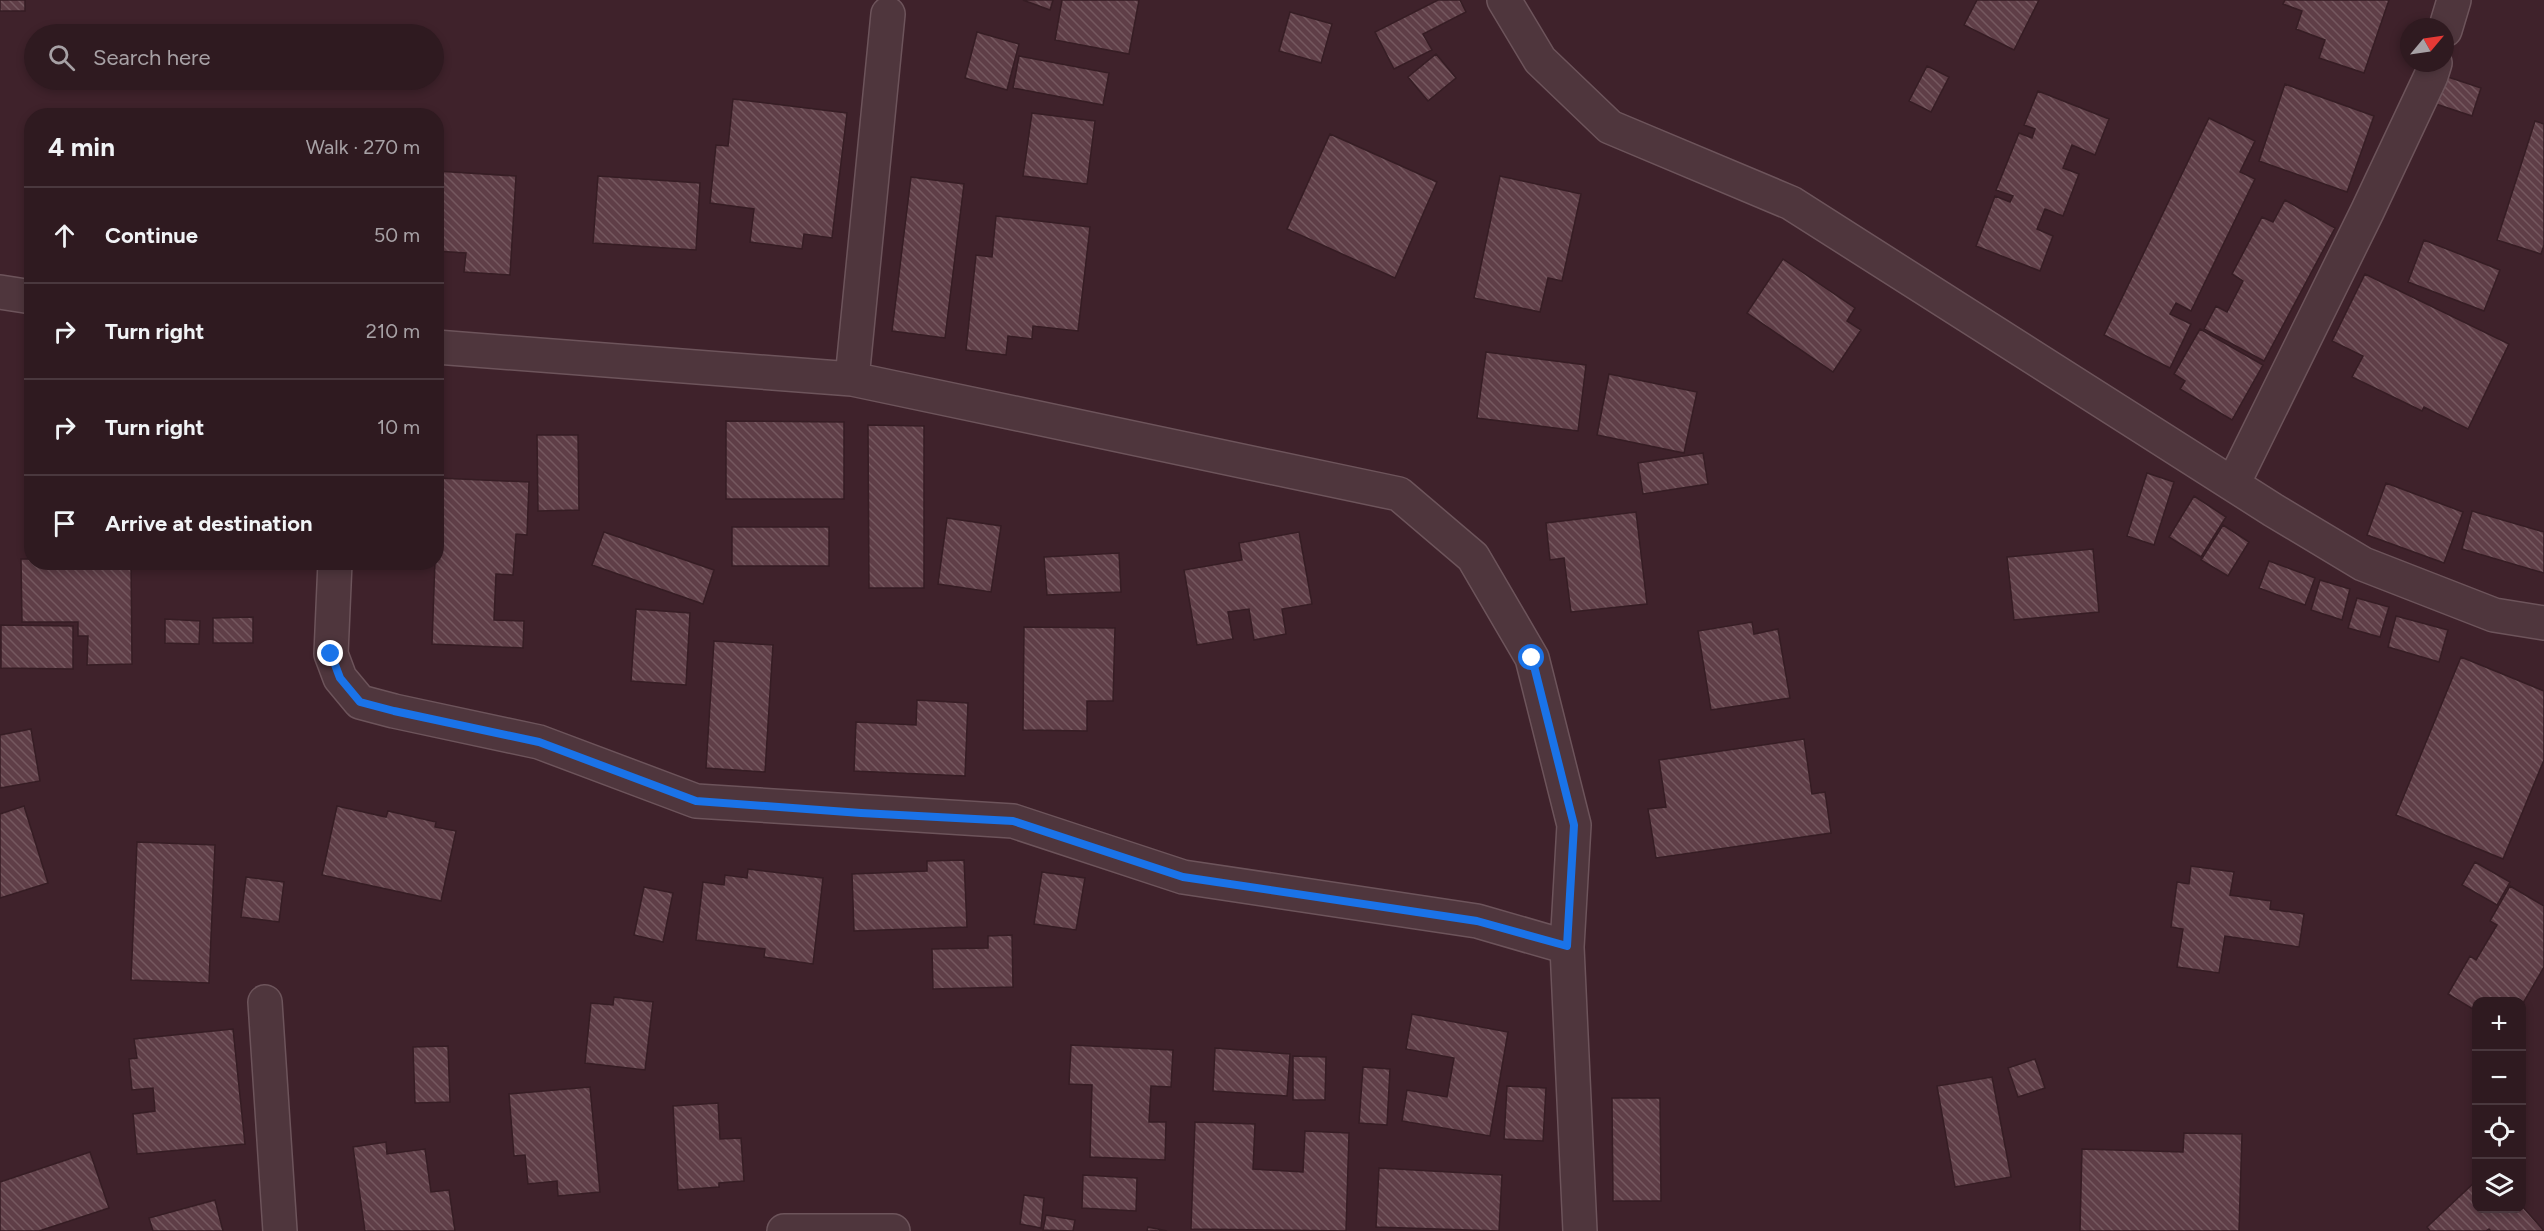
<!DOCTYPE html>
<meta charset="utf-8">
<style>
body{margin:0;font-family:Figtree,sans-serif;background:#3b272d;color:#f1f3f6}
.controls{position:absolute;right:18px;bottom:18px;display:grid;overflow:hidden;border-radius:12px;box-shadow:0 3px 9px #0003}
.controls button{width:54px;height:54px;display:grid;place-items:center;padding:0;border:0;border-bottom:2px solid #4a383e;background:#2f1a20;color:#f1f3f6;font:30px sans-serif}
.compass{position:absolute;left:2400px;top:18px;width:54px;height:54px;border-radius:50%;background:#2f1a20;box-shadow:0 3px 9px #0003;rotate:61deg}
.stop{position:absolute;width:18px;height:18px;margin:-14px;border:4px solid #1a73e8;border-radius:50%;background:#fff}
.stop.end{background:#1a73e8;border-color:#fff;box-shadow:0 2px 6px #0008}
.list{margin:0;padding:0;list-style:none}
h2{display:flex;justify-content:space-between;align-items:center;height:78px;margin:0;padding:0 24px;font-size:26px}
h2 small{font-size:20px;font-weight:400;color:#a7a1a5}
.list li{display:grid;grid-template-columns:39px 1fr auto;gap:18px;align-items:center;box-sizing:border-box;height:96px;padding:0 24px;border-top:2px solid #4a383e}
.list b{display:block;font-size:22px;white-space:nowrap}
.list em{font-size:20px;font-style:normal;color:#a7a1a5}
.icon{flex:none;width:33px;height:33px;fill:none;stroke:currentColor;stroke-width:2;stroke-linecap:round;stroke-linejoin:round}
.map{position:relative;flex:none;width:2544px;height:1231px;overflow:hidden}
.search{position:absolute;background:#2f1a20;box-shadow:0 3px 9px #0003;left:24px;top:24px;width:420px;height:66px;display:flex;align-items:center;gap:15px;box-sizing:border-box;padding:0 21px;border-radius:33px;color:#a7a1a5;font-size:22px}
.panel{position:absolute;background:#2f1a20;box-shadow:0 3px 9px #0003;left:24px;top:108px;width:420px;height:462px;border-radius:24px}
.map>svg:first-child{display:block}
.building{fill:url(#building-back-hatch);stroke:#361d24;stroke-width:1.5}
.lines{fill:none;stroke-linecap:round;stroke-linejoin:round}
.minor-casing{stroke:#6d545b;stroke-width:36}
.minor{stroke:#4f363d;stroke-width:33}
.route{stroke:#1a73e8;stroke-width:8}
</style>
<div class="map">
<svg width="2544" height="1231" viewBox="0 0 2544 1231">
<defs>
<pattern id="building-back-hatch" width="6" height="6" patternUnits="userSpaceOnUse" patternTransform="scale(1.5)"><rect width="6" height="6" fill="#5f3e47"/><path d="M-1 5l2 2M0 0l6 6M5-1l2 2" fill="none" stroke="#75585f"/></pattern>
</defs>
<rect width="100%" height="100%" fill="#3f222b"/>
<path class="building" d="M 0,0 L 25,0 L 25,11 L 0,11 Z
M 1023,0 L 1053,0 L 1050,10 Z
M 1062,0 L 1139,0 L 1129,54 L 1055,40 Z
M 1438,0 L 1460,0 L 1466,12 L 1423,34 L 1432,50 L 1394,69 L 1375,32 Z
M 1977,0 L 2039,0 L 2014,50 L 1964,25 Z
M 2285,0 L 2389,0 L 2364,73 L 2319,58 L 2325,40 L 2296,29 L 2302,11 L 2283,4 Z
M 1290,12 L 1332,24 L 1321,63 L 1279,51 Z
M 977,32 L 1019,44 L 1007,90 L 965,78 Z
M 1436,54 L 1456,78 L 1428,101 L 1408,77 Z
M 1019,56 L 1109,73 L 1103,105 L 1013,88 Z
M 1927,66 L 1949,77 L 1931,112 L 1909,101 Z
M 2445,76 L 2481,88 L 2472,116 L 2436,104 Z
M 2285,84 L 2374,116 L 2347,192 L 2259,161 Z
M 2038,91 L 2109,119 L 2095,155 L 2072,145 L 2063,168 L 2079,174 L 2063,216 L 2045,209 L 2037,229 L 2053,236 L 2040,271 L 1976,246 L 1995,196 L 2010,202 L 2013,196 L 1996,190 L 2019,133 L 2032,138 L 2035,129 L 2024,125 Z
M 733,99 L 847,113 L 832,238 L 804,234 L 802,249 L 750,242 L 754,209 L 710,203 L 716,145 L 728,146 Z
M 1032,113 L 1095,121 L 1087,184 L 1023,176 Z
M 2209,118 L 2255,141 L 2240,172 L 2255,179 L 2191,311 L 2176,303 L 2170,314 L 2191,324 L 2170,368 L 2104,335 Z
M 2535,121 L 2544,124 L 2544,245 L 2541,254 L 2497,240 Z
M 1330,134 L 1437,182 L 1395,278 L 1287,229 Z
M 436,171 L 516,176 L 510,275 L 464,272 L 466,253 L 436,251 Z
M 598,176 L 700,183 L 696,250 L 593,243 Z
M 1500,176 L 1581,194 L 1562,281 L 1548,278 L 1540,312 L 1474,298 Z
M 911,177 L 964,184 L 945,338 L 892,331 Z
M 2285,200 L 2335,228 L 2264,361 L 2204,329 L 2216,306 L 2227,312 L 2243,281 L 2232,274 L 2262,217 L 2273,222 Z
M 996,216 L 1090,227 L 1078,331 L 1033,326 L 1032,339 L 1008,336 L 1006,355 L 966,350 L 976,255 L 992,257 Z
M 2424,240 L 2500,270 L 2484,311 L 2408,282 Z
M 1783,259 L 1855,308 L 1847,321 L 1861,330 L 1833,372 L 1747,313 Z
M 2365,274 L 2509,344 L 2468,429 L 2424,407 L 2422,411 L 2352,377 L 2363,356 L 2332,341 Z
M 2200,329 L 2263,365 L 2232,420 L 2180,389 L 2185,381 L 2174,374 Z
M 1486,352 L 1586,365 L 1578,431 L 1477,418 Z
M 1609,374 L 1697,392 L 1684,453 L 1597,435 Z
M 726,421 L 844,422 L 844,499 L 726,499 Z
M 868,425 L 924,426 L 924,588 L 869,588 Z
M 537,435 L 578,435 L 579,510 L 538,511 Z
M 1703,453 L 1708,484 L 1643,494 L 1638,463 Z
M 2147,473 L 2174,482 L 2154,545 L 2127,536 Z
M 438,478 L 529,482 L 527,535 L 516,534 L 513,575 L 496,574 L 494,620 L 524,621 L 523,648 L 432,644 Z
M 2386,483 L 2463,512 L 2444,563 L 2367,535 Z
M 2194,496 L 2226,517 L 2201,557 L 2169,537 Z
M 2472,511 L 2544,532 L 2544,573 L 2462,549 Z
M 1636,512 L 1647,604 L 1571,612 L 1564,558 L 1550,560 L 1546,523 Z
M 947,518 L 1001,526 L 991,592 L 938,584 Z
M 2223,525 L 2249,542 L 2228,576 L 2201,560 Z
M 732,527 L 829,527 L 829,566 L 732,566 Z
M 604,532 L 714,570 L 703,604 L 592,565 Z
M 1299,532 L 1312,604 L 1282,609 L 1286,634 L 1254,640 L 1249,609 L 1228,612 L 1233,639 L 1197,645 L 1184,570 L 1242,560 L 1239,543 Z
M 2093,549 L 2099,612 L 2014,620 L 2007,557 Z
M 1119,553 L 1121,592 L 1047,595 L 1044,557 Z
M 21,559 L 32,559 L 32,562 L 131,562 L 132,664 L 87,665 L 88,636 L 78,636 L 78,622 L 22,622 Z
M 2269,561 L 2315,578 L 2305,605 L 2259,588 Z
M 2320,580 L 2350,589 L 2342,620 L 2311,610 Z
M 2357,598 L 2389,607 L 2380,637 L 2348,628 Z
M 636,609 L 690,613 L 686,685 L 631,681 Z
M 2396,616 L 2448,630 L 2439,662 L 2388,647 Z
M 253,617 L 253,643 L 213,643 L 213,618 Z
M 165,619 L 200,621 L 199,644 L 165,643 Z
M 1752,622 L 1754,634 L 1778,629 L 1790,698 L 1711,710 L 1698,631 Z
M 1,625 L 73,626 L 73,669 L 1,668 Z
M 1024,627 L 1115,628 L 1113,701 L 1087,701 L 1087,731 L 1023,730 Z
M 714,641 L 773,645 L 765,772 L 706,768 Z
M 2461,657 L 2544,691 L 2544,760 L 2503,859 L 2396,815 Z
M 917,700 L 968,703 L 965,776 L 854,771 L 856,722 L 916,725 Z
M 31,729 L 40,781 L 0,788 L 0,735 Z
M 1804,739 L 1812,794 L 1825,792 L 1831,833 L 1656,858 L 1648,809 L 1666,807 L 1659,760 Z
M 24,806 L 48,883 L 0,898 L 0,814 Z
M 337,806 L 386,817 L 388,811 L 436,822 L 435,827 L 456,831 L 441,901 L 322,875 Z
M 137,842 L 215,845 L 209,983 L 131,980 Z
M 964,860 L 967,927 L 854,931 L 852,874 L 927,871 L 927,861 Z
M 2475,862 L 2510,882 L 2497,905 L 2462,885 Z
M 2191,866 L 2234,872 L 2230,895 L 2271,901 L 2270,909 L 2304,914 L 2299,947 L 2225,936 L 2219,973 L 2177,967 L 2183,929 L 2171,927 L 2177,882 L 2189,884 Z
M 748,869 L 823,878 L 813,964 L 764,957 L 765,949 L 696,940 L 703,882 L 724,885 L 725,875 L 747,878 Z
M 1042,872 L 1085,878 L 1076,930 L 1034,924 Z
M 246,877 L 284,882 L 279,922 L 241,917 Z
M 2510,886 L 2544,906 L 2544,967 L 2522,1005 L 2522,1002 L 2476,1002 L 2476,1011 L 2448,994 L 2470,956 L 2476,960 L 2497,925 L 2490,921 Z
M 644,887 L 673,893 L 663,942 L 634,935 Z
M 1012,935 L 1013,987 L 933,989 L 932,949 L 988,948 L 988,936 Z
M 614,997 L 653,1002 L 645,1070 L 585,1063 L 591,1003 L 613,1005 Z
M 1412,1014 L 1508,1032 L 1490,1136 L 1402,1121 L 1407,1090 L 1447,1097 L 1454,1058 L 1406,1049 Z
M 233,1029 L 245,1144 L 137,1154 L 133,1114 L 155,1111 L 153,1088 L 132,1090 L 129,1059 L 137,1058 L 134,1039 Z
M 1071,1045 L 1173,1050 L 1171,1087 L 1151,1086 L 1149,1122 L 1166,1122 L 1165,1160 L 1090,1157 L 1092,1085 L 1069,1084 Z
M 448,1046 L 450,1102 L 415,1103 L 413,1047 Z
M 1215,1048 L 1290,1054 L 1287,1096 L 1213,1091 Z
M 1293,1056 L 1326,1057 L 1325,1100 L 1293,1100 Z
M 2035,1059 L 2045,1088 L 2018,1097 L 2008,1068 Z
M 1363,1067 L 1390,1069 L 1387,1125 L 1359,1123 Z
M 1992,1077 L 2011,1177 L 1955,1187 L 1937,1086 Z
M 1507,1086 L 1546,1088 L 1543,1141 L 1504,1139 Z
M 590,1087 L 600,1192 L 558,1196 L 557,1181 L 528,1184 L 525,1155 L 514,1156 L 509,1094 Z
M 1612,1098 L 1660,1098 L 1661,1201 L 1613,1201 Z
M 718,1103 L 720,1139 L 741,1138 L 744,1181 L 719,1183 L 719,1187 L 678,1190 L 673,1106 Z
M 1195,1122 L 1255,1124 L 1253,1169 L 1303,1172 L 1305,1131 L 1349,1133 L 1346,1231 L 1191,1229 Z
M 2184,1133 L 2242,1134 L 2239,1231 L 2080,1231 L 2082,1149 L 2183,1152 Z
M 386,1142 L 387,1154 L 425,1149 L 431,1192 L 449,1190 L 455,1231 L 365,1231 L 353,1147 Z
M 90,1152 L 109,1208 L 39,1231 L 0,1231 L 0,1182 Z
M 1379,1168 L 1502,1175 L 1499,1231 L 1376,1227 Z
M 1083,1175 L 1137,1178 L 1136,1211 L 1082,1208 Z
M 2476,1181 L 2476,1208 L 2522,1208 L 2522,1206 L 2544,1231 L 2491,1231 L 2489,1229 L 2486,1231 L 2430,1231 L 2427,1227 Z
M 1024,1195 L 1044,1198 L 1041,1228 L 1020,1224 Z
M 215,1200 L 223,1231 L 153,1231 L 149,1218 Z
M 1046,1215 L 1075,1220 L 1073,1231 L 1043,1230 Z
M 1148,1227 L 1167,1231 L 1147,1231 Z"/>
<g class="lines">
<g class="minor-casing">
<path id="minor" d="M 1504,0 L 1540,60 L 1610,127 L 1791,203 L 2273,510 L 2363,564 L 2494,615 L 2544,623
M 2445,30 L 2454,0
M 0,292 L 32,297
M 436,347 L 852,379 L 1399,494 L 1473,557 L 1532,658 L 1574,825 L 1567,947 L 1580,1231
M 852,379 L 888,14
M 2233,484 L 2367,212 L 2431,76 L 2435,63
M 335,562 L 331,654 L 340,678 L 360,702 L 394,711 L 539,742 L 696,801 L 1013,821 L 1183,877 L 1477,921 L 1567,947
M 265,1002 L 280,1231
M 784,1231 L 893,1231"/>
</g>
<use href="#minor" class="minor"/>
</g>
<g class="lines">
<path class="route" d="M 331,654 L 340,678 L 360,702 L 394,711 L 539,742 L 696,801 L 861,813 L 1013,821 L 1183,877 L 1477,921 L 1567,946 L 1574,825 L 1532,658"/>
</g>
</svg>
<div class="controls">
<button>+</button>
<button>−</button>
<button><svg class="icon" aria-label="locate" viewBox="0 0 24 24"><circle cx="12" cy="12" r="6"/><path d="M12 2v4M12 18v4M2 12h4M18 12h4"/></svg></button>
<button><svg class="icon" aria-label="layers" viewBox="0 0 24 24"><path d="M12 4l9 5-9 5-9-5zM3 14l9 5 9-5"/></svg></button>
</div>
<svg class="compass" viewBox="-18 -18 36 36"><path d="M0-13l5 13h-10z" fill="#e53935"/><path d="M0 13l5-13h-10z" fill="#a7a1a5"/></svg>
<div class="stop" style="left:1532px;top:658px"></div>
<div class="stop end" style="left:331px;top:654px"></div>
<div class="search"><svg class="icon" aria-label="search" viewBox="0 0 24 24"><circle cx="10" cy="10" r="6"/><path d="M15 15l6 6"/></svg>Search here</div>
<section class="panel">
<h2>4 min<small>Walk · 270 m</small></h2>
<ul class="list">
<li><svg class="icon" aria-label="ahead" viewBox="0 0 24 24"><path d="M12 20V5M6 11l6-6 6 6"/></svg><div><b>Continue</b></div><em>50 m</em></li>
<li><svg class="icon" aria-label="right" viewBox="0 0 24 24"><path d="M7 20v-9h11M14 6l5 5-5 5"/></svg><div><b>Turn right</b></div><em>210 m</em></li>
<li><svg class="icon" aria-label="right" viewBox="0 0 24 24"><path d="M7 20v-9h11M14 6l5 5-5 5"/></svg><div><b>Turn right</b></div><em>10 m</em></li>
<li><svg class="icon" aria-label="arrive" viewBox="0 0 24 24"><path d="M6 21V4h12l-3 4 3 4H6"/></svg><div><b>Arrive at destination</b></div></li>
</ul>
</section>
</div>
